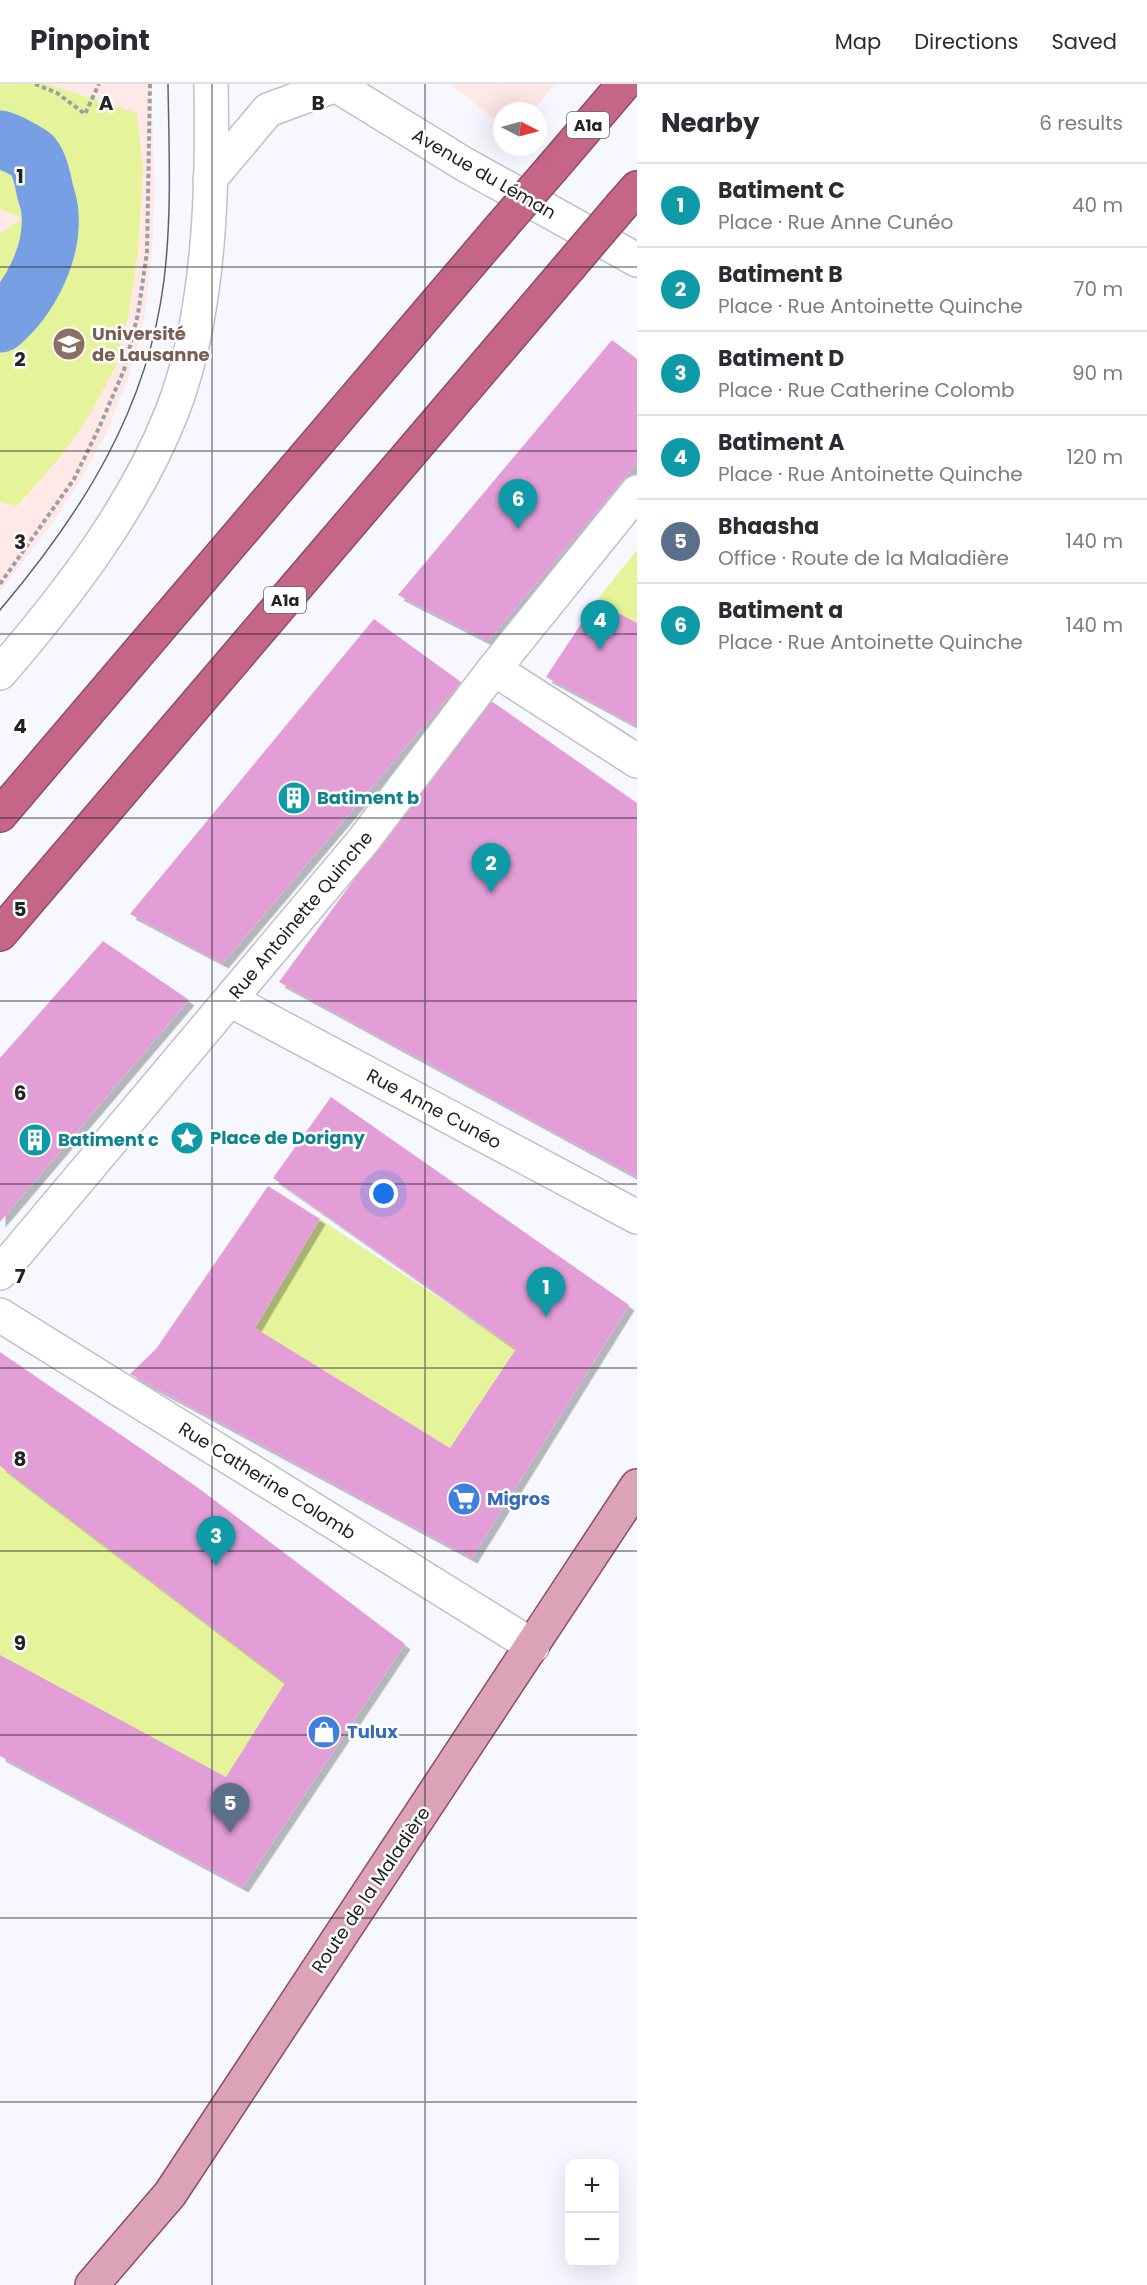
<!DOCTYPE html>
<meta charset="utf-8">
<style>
body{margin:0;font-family:Poppins,sans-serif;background:#f2f2f3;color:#2b2b33}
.controls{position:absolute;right:18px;bottom:18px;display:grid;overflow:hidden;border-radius:12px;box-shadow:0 6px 24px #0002}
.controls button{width:54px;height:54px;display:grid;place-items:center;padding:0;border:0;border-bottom:2px solid #e1e1e2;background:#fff;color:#2b2b33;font:30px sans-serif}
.compass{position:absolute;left:493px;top:18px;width:54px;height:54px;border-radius:50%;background:#fff;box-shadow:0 6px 24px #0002;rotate:96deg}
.you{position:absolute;left:384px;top:1110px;width:21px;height:21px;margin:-15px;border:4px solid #fff;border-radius:50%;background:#1a73e8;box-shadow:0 0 0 9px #1a73e833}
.badge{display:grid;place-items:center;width:39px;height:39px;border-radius:50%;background:#b2202f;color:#fff;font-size:20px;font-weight:700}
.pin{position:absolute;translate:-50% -50px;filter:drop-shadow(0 2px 3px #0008)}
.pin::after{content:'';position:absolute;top:32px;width:21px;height:18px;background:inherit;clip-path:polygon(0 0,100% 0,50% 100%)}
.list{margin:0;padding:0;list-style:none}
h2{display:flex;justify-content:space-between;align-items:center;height:78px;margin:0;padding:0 24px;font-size:26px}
h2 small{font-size:20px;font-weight:400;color:#7c7c81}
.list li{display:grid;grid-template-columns:39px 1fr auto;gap:18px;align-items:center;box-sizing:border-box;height:84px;padding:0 24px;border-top:2px solid #e1e1e2}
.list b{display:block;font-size:22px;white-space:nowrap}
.list p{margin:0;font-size:20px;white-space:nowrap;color:#7c7c81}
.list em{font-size:20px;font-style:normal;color:#7c7c81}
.map{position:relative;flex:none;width:637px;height:2201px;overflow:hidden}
header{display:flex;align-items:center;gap:36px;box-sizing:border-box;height:84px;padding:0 30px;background:#fff;border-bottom:2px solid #e1e1e2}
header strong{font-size:28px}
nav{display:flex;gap:33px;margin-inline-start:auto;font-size:21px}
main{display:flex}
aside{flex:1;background:#fff}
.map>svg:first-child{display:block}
.education{fill:#ffe9e6}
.green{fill:#e5f39b}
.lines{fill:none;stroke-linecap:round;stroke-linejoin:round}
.river{stroke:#769fe4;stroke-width:57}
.building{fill:#e49ed7;filter:url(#shadow)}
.minor-casing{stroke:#c0c1c7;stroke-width:36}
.major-casing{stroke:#8c4e65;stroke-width:36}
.highway-casing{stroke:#8c4e65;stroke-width:36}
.path{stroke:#9e9fa4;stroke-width:4;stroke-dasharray:4.5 3;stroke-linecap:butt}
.minor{stroke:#fff;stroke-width:33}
.major{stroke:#dca3b8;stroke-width:33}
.highway{stroke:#c56588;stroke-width:33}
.tram{stroke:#616165;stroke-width:1.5}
.highway-bridge-casing{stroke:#8c4e65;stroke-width:36;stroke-linecap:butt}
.highway-bridge{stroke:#c56588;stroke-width:33}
.grid{fill:none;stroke:#232325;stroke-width:1.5;stroke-opacity:0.55}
.labels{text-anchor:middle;stroke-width:5;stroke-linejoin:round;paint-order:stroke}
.shield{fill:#fff;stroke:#656566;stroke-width:1.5}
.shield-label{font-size:16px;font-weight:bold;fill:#232325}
.street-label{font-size:18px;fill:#232325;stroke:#fff}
.education-label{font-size:18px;font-weight:bold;fill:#785e54;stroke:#fff;text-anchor:start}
.culture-label{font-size:18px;font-weight:bold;fill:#0d838f;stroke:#fff;text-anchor:start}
.shop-label{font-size:18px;font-weight:bold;fill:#366cbe;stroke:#fff;text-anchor:start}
.grid-label{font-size:20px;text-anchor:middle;font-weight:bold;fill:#232325;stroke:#fff;stroke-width:5;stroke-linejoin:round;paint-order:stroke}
</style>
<header>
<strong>Pinpoint</strong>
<nav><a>Map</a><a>Directions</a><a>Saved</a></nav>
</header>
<main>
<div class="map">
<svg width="637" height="2201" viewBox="0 0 637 2201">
<defs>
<filter id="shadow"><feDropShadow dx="5.5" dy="5.5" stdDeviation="0" flood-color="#0004"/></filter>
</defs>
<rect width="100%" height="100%" fill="#f7f8ff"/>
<path class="education" d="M 0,0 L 151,0 L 155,104 L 152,169 L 145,230 L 130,290 L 108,346 L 80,397 L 50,443 L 0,507 Z
M 450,0 L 555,0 L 533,27 L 502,27 L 502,41 Z"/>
<path class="green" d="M 0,0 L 47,0 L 137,29 L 143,87 L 138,166 L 129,228 L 115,283 L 91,329 L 62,371 L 17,422 L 0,418 L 0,150 L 23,134 L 0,125 Z
M 637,466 L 637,539 L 596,517 Z
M 320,1135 L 516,1265 L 450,1364 L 255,1244 Z
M 0,1382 L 285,1599 L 226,1693 L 0,1573 Z"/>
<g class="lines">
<path class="river" d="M 0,55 C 7,57 28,67 33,72 C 40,81 43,97 45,107 C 47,114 50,122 50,130 C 53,169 30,215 0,240"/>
</g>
<path class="building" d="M 612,256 L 637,275 L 637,379 L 488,557 L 398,511 Z
M 596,517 L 637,539 L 637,642 L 546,593 Z
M 374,535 L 461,598 L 223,879 L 130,830 Z
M 487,614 L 637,719 L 637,1093 L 279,898 Z
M 103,857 L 189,916 L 0,1138 L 0,974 Z
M 331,1013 L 629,1221 L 472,1474 L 130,1290 L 156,1265 L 268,1102 L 320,1135 L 255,1244 L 450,1364 L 516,1265 L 273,1094 Z
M 0,1268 L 197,1403 L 405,1560 L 243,1803 L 0,1672 L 0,1571 L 226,1693 L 285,1599 L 0,1382 Z"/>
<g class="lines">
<g class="minor-casing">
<path id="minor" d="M 334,0 L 464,80 L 637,176
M 210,95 L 268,26 L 336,1
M 494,585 L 637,677
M 0,589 C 68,510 133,426 172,328 C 210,231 213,104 211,0
M 230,916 L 637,1133
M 0,1189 L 363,757 L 494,585 L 637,408
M 0,1231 L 533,1562"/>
</g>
<g class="major-casing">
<path id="major" d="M 92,2201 L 170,2110 L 637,1402"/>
</g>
<g class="highway-casing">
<path id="highway" d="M 553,83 L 624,0
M 622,121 L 637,104
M 0,731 L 501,143
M 0,850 L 570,182"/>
</g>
<path class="path" d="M 35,0 L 57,9 L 85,30 L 99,0
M 0,500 L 74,395 L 99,344 L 124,286 L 138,230 L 147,168 L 150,0"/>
<use href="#minor" class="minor"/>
<use href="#major" class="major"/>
<use href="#highway" class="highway"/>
<path class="tram" d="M 0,526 C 82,429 148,325 164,196 C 172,131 169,65 168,0"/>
<g class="highway-bridge-casing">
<path id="highway-bridge" d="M 501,143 L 553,83
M 570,182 L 622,121"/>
</g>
<use href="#highway-bridge" class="highway-bridge"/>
</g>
<path class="grid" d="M 212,0 L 212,2201M 425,0 L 425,2201M 0,183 L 637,183M 0,367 L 637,367M 0,550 L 637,550M 0,734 L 637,734M 0,917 L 637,917M 0,1100 L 637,1100M 0,1284 L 637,1284M 0,1467 L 637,1467M 0,1651 L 637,1651M 0,1834 L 637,1834M 0,2018 L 637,2018"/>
<defs>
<g id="university-disc" transform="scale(1.725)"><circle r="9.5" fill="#8d6e63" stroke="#fff"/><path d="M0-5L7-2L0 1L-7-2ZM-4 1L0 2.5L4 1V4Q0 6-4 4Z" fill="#fff"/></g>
<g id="building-disc" transform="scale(1.725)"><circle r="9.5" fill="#0f9aa8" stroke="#fff"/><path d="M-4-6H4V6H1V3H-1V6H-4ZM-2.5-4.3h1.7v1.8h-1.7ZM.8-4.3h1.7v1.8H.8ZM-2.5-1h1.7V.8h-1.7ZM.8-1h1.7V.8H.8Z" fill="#fff"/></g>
<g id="sight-disc" transform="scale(1.725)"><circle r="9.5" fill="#0f9aa8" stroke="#fff"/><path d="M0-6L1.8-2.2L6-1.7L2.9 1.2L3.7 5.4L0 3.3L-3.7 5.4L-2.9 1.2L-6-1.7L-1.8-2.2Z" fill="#fff"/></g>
<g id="supermarket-disc" transform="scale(1.725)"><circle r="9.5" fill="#3f7fe0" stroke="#fff"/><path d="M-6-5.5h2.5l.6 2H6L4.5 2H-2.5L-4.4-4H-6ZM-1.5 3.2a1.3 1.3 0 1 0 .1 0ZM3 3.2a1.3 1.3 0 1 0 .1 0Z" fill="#fff"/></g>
<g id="shop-disc" transform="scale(1.725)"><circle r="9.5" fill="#3f7fe0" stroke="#fff"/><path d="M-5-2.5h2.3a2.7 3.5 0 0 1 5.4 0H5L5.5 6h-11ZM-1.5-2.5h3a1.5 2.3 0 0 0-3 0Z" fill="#fff"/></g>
</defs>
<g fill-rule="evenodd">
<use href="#university-disc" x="69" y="260"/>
<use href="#building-disc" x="294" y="714"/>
<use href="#sight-disc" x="187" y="1054"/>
<use href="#building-disc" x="35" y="1056"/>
<use href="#supermarket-disc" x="464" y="1415"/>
<use href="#shop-disc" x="324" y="1648"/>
</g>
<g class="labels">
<g class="shield">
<rect x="567" y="28" width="42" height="26" rx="4.5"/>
<rect x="264" y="503" width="42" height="26" rx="4.5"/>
</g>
<g class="shield-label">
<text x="588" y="47">A1a</text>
<text x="285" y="522">A1a</text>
</g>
<g class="street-label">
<text transform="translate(484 90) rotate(30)" y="6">Avenue du Léman</text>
<text transform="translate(301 831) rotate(-50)" y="6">Rue Antoinette Quinche</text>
<text transform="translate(434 1025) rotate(28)" y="6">Rue Anne Cunéo</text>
<text transform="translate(267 1397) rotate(32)" y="6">Rue Catherine Colomb</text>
<text transform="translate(371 1806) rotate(-56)" y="6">Route de la Maladière</text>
</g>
<g class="education-label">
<text x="92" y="256">Université<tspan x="92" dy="21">de Lausanne</tspan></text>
</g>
<g class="culture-label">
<text x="317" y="720">Batiment b</text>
<text x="210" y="1060">Place de Dorigny</text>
<text x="58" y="1062">Batiment c</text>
</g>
<g class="shop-label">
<text x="487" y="1421">Migros</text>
<text x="347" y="1654">Tulux</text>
</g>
</g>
<g class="grid-label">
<text x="106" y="26">A</text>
<text x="318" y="26">B</text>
<text x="20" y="99">1</text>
<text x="20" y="282">2</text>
<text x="20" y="465">3</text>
<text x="20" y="649">4</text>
<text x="20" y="832">5</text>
<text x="20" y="1016">6</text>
<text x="20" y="1199">7</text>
<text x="20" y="1382">8</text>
<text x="20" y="1566">9</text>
</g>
</svg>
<div class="controls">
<button>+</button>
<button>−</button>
</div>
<svg class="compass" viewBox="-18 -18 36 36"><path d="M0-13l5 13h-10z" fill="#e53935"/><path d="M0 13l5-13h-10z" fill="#7c7c81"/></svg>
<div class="you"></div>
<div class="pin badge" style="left:546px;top:1233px;background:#0f9aa8">1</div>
<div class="pin badge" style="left:491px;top:809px;background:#0f9aa8">2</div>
<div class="pin badge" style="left:216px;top:1482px;background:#0f9aa8">3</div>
<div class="pin badge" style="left:600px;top:566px;background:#0f9aa8">4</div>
<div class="pin badge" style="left:230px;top:1749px;background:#5c6f8a">5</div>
<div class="pin badge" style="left:518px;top:445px;background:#0f9aa8">6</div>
</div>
<aside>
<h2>Nearby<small>6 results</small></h2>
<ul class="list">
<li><span class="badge" style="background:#0f9aa8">1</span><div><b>Batiment C</b><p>Place · Rue Anne Cunéo</p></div><em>40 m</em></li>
<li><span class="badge" style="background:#0f9aa8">2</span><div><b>Batiment B</b><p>Place · Rue Antoinette Quinche</p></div><em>70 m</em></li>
<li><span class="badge" style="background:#0f9aa8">3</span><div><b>Batiment D</b><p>Place · Rue Catherine Colomb</p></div><em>90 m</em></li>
<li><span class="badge" style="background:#0f9aa8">4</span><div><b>Batiment A</b><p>Place · Rue Antoinette Quinche</p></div><em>120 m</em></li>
<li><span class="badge" style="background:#5c6f8a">5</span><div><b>Bhaasha</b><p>Office · Route de la Maladière</p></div><em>140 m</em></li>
<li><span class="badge" style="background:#0f9aa8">6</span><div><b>Batiment a</b><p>Place · Rue Antoinette Quinche</p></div><em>140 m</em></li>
</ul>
</aside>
</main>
